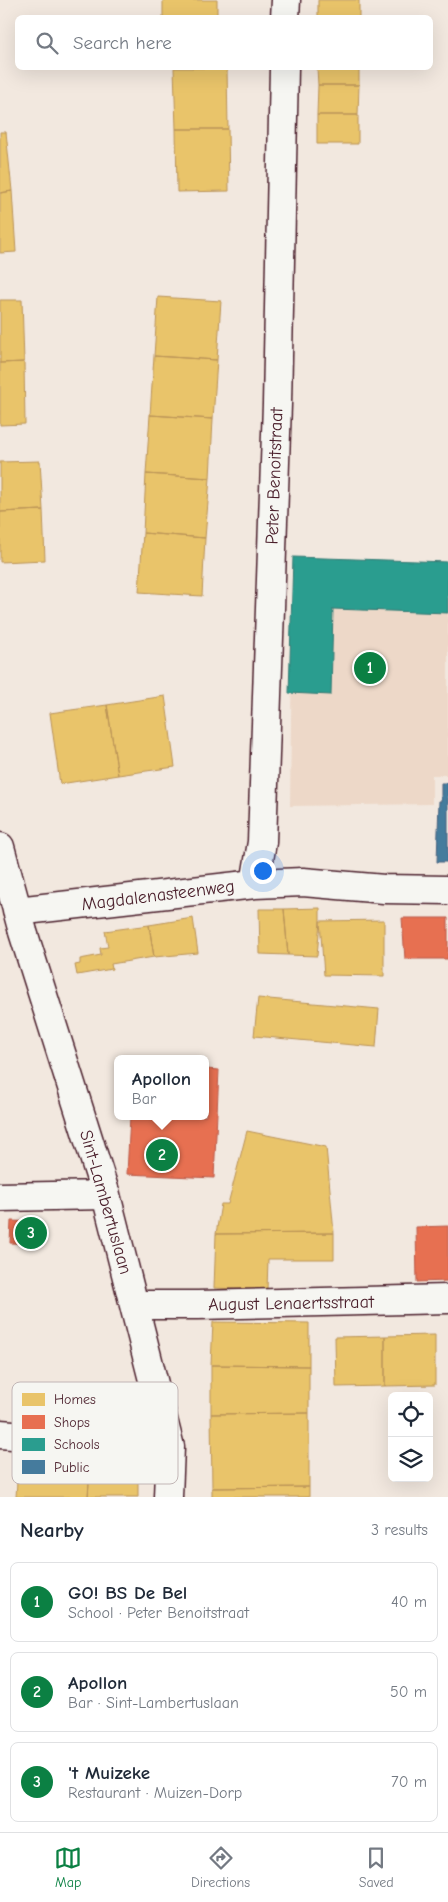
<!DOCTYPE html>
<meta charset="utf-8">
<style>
body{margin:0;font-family:"Comic Neue",sans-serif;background:#f2f2f3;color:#1f2937}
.controls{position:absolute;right:15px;bottom:15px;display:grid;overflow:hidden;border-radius:8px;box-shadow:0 5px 20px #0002}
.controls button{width:45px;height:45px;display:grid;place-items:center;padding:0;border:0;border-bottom:1px solid #e0e1e3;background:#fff;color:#1f2937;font:25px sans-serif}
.you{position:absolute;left:262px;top:870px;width:18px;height:18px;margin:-12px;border:4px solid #fff;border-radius:50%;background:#1a73e8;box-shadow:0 0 0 8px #1a73e833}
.badge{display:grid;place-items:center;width:32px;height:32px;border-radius:50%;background:#0b8043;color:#fff;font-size:16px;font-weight:700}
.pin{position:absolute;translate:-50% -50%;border:2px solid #fff;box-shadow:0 1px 5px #0006}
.popup{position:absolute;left:114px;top:1055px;width:95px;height:65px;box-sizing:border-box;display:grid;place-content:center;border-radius:8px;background:#fff;filter:drop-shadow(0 1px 4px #0005);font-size:16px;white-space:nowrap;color:#747a83}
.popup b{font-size:19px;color:#1f2937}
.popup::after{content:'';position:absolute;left:50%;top:100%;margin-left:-10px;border:10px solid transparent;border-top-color:#fff}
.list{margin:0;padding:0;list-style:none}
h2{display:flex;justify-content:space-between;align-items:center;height:65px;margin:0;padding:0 20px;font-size:21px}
h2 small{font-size:16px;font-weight:400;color:#747a83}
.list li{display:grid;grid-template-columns:32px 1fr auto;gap:15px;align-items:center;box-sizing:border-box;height:80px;margin:0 10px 10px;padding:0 10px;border:1px solid #e0e1e3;border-radius:8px}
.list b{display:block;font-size:19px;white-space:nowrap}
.list p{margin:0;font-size:16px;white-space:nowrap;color:#747a83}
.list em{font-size:16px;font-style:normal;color:#747a83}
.icon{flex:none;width:28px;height:28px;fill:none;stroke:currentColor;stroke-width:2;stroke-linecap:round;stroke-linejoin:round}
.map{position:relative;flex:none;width:448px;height:1497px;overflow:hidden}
.search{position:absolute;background:#fff;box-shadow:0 5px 20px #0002;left:15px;right:15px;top:15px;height:55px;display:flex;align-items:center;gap:12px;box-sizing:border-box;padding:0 18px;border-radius:8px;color:#747a83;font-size:19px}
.sheet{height:335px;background:#fff}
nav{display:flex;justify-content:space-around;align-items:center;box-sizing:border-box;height:70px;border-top:1px solid #e0e1e3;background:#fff;font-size:14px;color:#747a83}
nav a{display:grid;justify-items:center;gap:2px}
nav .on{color:#0b8043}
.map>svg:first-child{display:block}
.built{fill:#edd8c8}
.homes{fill:#e9c46a;stroke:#b99257}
.shops{fill:#e76f51;stroke:#b85746}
.schools{fill:#2a9d8f;stroke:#347771}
.public{fill:#457b9d;stroke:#465f7b}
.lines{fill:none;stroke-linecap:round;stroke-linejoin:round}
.minor-casing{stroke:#4a1f2b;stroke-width:31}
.minor{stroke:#f6f6f2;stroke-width:28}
.labels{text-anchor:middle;stroke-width:5;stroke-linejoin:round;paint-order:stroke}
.street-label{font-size:18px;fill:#4a1f2b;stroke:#f6f6f2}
.key{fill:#f6f6f2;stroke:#c2b6b6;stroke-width:1}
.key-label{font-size:14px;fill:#4a1f2b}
</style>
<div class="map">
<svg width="448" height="1497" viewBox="0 0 448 1497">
<rect width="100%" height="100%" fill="#f2e8df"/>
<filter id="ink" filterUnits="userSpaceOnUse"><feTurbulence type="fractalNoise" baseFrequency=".02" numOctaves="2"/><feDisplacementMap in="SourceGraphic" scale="10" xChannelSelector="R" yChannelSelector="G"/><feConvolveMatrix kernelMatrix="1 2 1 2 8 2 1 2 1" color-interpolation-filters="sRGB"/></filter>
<g filter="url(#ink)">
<path class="built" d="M 293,558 L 448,562 L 448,775 L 432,775 L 432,804 L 290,806 Z"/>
<path class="homes" d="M 163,0 L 217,0 L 217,18 L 163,18 Z
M 318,0 L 359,0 L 359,18 L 318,18 Z
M 174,68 L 227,68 L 228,129 L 176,129 Z
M 317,68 L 359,68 L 359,85 L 318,85 Z
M 318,85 L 359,85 L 358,115 L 317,115 Z
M 317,115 L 358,115 L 358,144 L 317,144 Z
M 176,129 L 228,129 L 229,191 L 177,192 Z
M 0,132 L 6,132 L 12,191 L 0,193 Z
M 12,191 L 16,252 L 0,253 L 0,193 Z
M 158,297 L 221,301 L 217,360 L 154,356 Z
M 0,300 L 22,300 L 24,362 L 0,363 Z
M 154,356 L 217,360 L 213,419 L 150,415 Z
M 24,362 L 25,424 L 0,425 L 0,363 Z
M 150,415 L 213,419 L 210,478 L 146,474 Z
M 40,461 L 43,510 L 0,512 L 0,462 Z
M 146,474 L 210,478 L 205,538 L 143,533 Z
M 43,510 L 45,560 L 0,562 L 0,512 Z
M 143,533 L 205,538 L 202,596 L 139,592 Z
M 165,696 L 175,767 L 118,775 L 107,705 Z
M 107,705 L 118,775 L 60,784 L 50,713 Z
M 320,908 L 320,921 L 317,956 L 288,955 L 284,909 Z
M 259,909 L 284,909 L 288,955 L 260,954 Z
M 193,918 L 198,953 L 154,957 L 149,925 Z
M 384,920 L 384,976 L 324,975 L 320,921 Z
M 149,925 L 154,957 L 111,964 L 112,969 L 77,975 L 75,965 L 80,964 L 80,959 L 101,955 L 100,948 L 108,947 L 105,931 Z
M 258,998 L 379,1009 L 376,1047 L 254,1036 Z
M 247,1131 L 326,1147 L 334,1233 L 216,1234 L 221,1204 L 228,1204 Z
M 334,1233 L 334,1259 L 268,1259 L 267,1290 L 214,1288 L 216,1234 Z
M 213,1322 L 309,1323 L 309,1366 L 211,1365 Z
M 435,1335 L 435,1385 L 385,1386 L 385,1336 Z
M 385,1336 L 385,1386 L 336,1387 L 335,1337 Z
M 211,1365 L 309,1366 L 309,1413 L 211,1414 Z
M 309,1413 L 309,1487 L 212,1488 L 211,1414 Z
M 18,1466 L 90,1468 L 88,1497 L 16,1497 Z
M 90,1468 L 138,1471 L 138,1497 L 88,1497 Z
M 309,1487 L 309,1497 L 212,1497 L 212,1488 Z"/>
<path class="shops" d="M 402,918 L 448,918 L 448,959 L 405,959 Z
M 206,1069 L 219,1070 L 214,1178 L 127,1174 L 130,1116 L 206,1116 Z
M 11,1221 L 39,1222 L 39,1244 L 10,1243 Z
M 448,1226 L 448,1281 L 417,1282 L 416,1227 Z"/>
<path class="schools" d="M 293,557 L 448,562 L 448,613 L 333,609 L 331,695 L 289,693 Z"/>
<path class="public" d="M 441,783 L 448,783 L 448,862 L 437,862 L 439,801 L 441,801 Z"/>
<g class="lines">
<g class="minor-casing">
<path id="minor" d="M 285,18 L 286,0
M 0,847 L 23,932 L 106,1195 L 170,1447 L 168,1497
M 255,884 L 262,842 L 277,404 L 284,68
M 17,911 L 255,884 L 303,882 L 384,889 L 448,890
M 0,1197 L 106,1195
M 134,1305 L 198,1305 L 448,1299
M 0,1434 L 170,1447"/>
</g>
<use href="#minor" class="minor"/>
</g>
</g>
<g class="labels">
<g class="street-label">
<text transform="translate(274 476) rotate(-88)" y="6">Peter Benoitstraat</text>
<text transform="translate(158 895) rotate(-7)" y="6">Magdalenasteenweg</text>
<text transform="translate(106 1202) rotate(74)" y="6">Sint-Lambertuslaan</text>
<text transform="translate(291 1303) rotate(-1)" y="6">August Lenaertsstraat</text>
</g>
</g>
<rect x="12" y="1382" width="166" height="102" rx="8" class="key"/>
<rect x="22" y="1393" width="23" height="13" fill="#e9c46a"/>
<rect x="22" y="1415" width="23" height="14" fill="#e76f51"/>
<rect x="22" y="1438" width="23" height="13" fill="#2a9d8f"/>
<rect x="22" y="1460" width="23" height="14" fill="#457b9d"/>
<g class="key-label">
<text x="54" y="1404">Homes</text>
<text x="54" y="1427">Shops</text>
<text x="54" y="1449">Schools</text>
<text x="54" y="1472">Public</text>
</g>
</svg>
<div class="controls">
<button><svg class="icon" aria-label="locate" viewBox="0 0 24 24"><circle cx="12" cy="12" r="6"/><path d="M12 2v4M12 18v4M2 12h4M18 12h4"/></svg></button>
<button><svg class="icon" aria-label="layers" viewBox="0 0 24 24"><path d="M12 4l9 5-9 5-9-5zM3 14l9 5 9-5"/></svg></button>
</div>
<div class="you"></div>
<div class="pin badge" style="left:370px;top:668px">1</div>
<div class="pin badge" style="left:162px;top:1155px">2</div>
<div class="popup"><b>Apollon</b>Bar</div>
<div class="pin badge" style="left:31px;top:1233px">3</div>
<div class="search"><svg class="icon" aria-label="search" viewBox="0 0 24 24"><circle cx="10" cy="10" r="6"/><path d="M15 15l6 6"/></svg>Search here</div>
</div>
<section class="sheet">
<h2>Nearby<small>3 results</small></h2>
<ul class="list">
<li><span class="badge">1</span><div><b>GO! BS De Bel</b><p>School · Peter Benoitstraat</p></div><em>40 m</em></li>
<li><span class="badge">2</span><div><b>Apollon</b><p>Bar · Sint-Lambertuslaan</p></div><em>50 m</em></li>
<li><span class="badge">3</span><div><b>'t Muizeke</b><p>Restaurant · Muizen-Dorp</p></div><em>70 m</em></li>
</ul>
</section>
<nav>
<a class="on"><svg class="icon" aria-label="map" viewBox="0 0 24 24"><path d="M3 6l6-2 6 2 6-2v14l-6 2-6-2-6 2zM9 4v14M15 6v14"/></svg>Map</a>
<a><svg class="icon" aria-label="directions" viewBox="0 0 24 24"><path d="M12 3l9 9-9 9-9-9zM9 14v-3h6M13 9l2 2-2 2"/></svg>Directions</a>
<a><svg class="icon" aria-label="saved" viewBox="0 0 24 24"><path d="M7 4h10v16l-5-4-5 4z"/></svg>Saved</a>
</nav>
